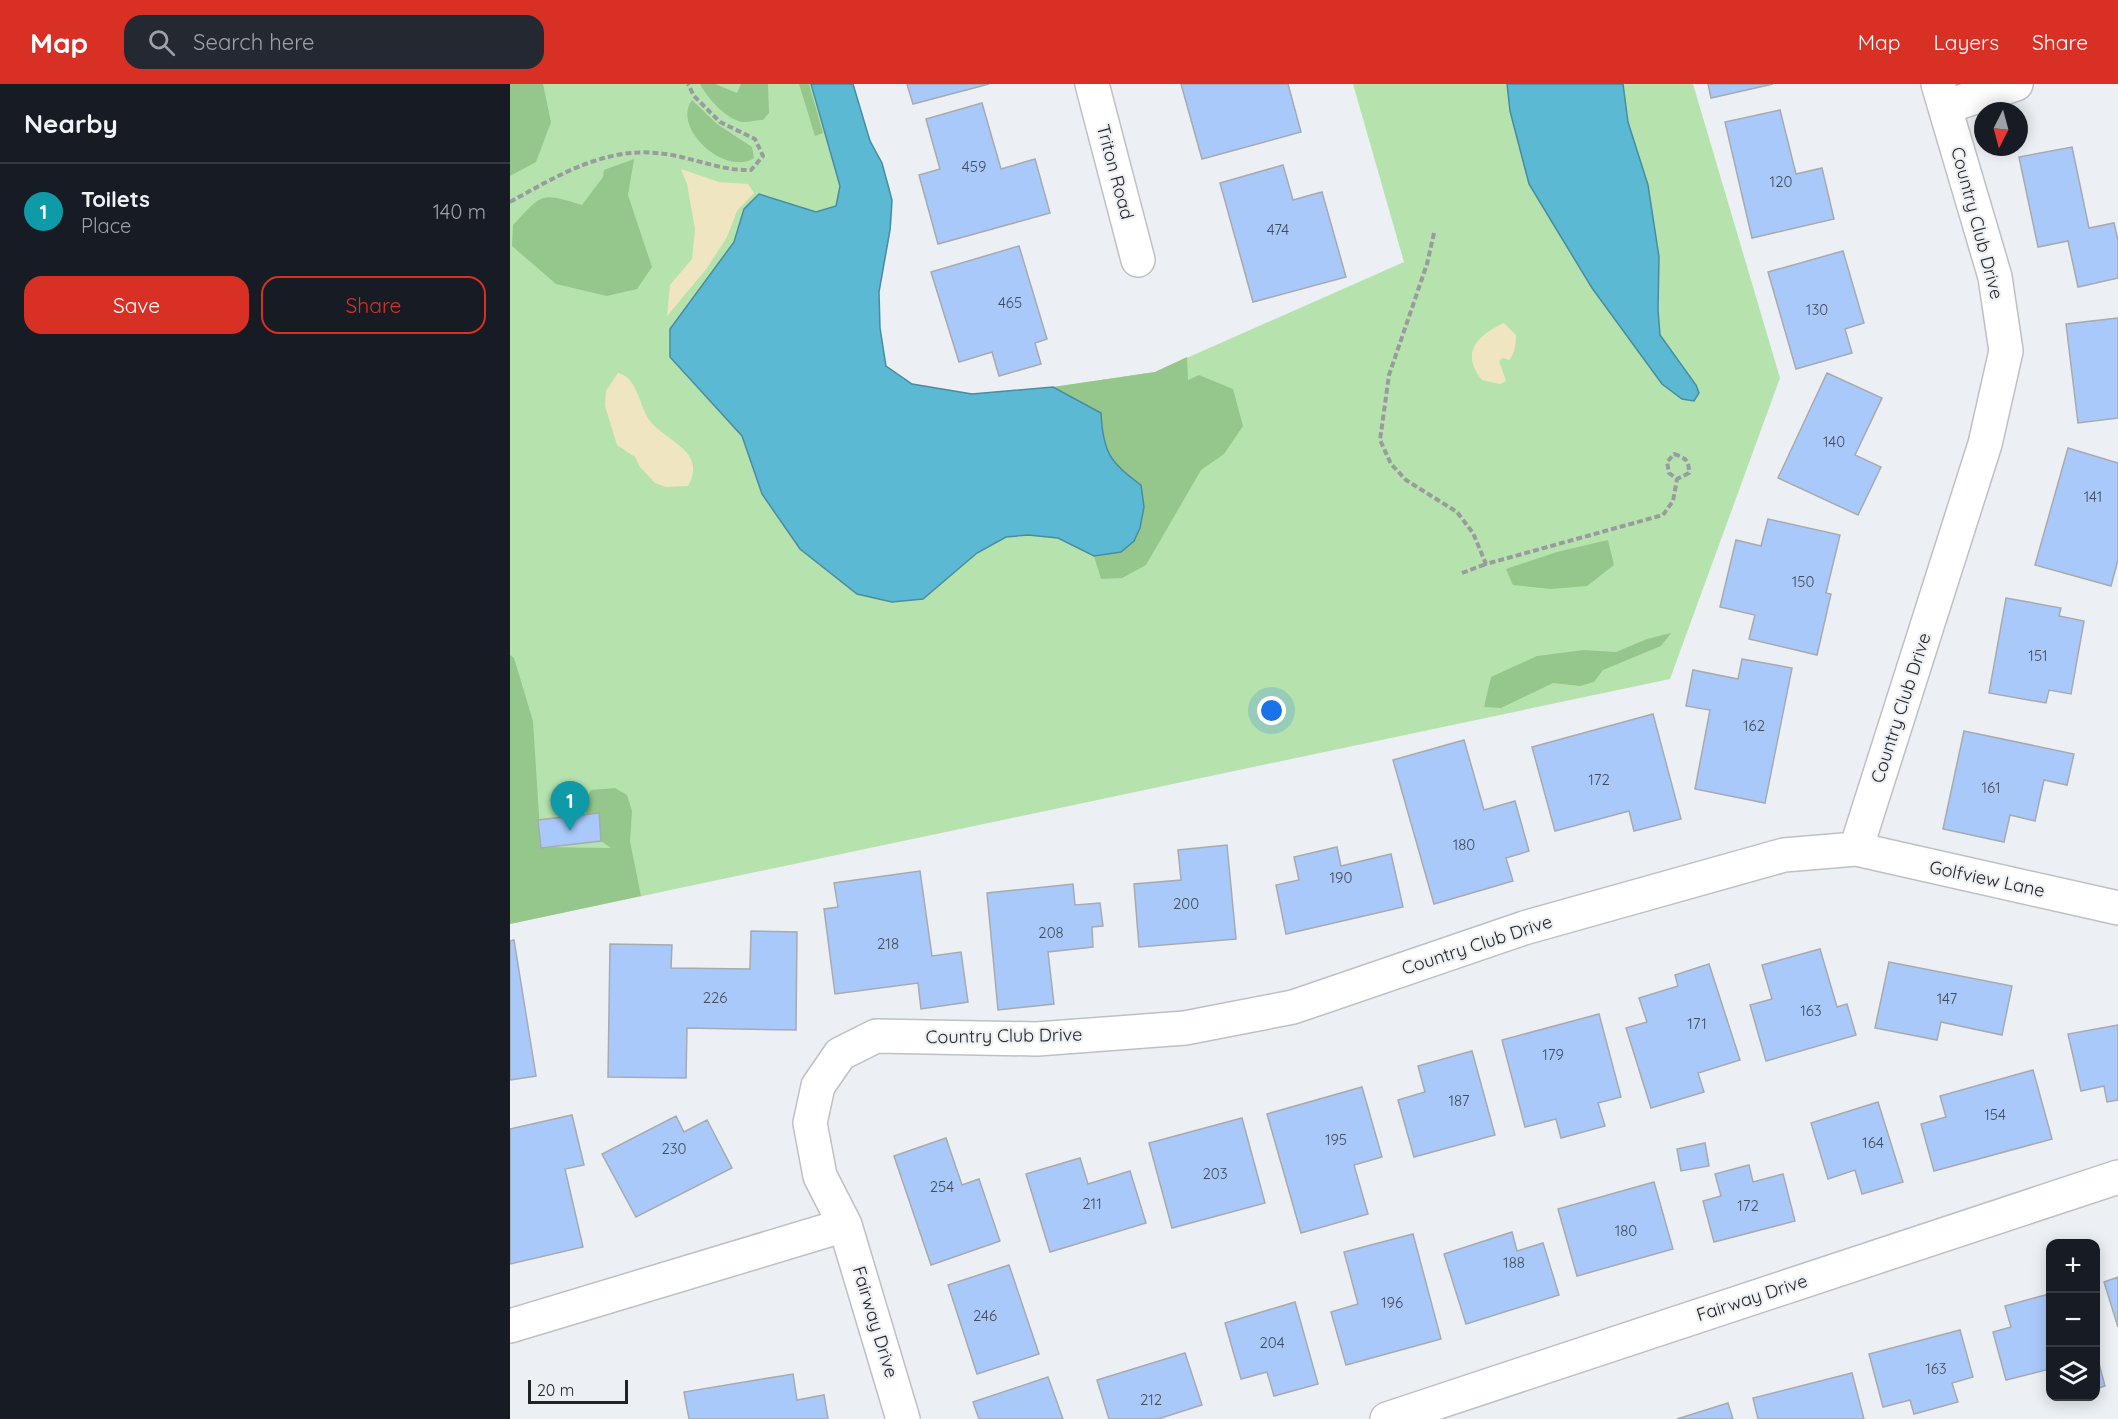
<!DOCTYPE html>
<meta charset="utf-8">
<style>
body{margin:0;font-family:Quicksand,sans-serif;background:#242831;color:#f1f3f6}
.controls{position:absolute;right:18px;bottom:18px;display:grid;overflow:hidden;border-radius:12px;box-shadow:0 3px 15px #0003}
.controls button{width:54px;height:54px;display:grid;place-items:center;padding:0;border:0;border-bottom:2px solid #363941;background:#171b24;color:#f1f3f6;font:30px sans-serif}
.compass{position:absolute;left:1464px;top:18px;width:54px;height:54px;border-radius:50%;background:#171b24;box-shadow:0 3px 15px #0003;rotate:186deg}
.scale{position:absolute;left:18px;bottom:15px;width:100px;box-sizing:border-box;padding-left:6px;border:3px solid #212223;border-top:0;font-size:16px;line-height:21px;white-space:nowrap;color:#212223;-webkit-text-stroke:4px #eceff3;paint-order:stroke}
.you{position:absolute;left:762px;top:627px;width:21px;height:21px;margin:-15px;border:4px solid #fff;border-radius:50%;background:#1a73e8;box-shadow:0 0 0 9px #1a73e833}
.badge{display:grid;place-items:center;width:39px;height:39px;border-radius:50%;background:#d93025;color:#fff;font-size:20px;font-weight:700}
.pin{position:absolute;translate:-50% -50px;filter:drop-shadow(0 2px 3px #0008)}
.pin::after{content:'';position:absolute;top:32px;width:21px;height:18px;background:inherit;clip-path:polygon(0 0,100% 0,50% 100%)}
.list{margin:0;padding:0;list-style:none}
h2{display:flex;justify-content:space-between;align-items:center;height:78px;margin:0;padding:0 24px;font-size:26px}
h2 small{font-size:20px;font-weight:400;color:#9ea1a6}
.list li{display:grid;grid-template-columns:39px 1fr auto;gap:18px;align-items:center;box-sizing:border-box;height:96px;padding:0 24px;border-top:2px solid #363941}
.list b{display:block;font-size:22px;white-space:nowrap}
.list p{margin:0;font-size:20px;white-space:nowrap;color:#9ea1a6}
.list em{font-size:20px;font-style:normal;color:#9ea1a6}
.actions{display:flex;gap:12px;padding:18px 24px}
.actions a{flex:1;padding:14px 0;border:2px solid #d93025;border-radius:18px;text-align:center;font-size:21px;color:#d93025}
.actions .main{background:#d93025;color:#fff}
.icon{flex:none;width:33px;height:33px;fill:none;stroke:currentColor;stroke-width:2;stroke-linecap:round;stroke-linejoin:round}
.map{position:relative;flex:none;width:1608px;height:1335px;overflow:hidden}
header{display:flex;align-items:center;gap:36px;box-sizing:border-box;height:84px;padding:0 30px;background:#d93025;color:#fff}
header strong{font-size:28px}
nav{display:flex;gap:33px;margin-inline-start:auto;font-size:21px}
.search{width:420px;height:54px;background:#242831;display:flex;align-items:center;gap:15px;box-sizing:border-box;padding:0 21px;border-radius:18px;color:#9ea1a6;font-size:22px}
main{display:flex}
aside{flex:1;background:#171b24}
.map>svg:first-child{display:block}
.green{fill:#b6e3ad}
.forest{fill:#95c68b}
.sand{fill:#efe5c0}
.water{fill:#5bb9d4;stroke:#4a8c9f;stroke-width:1.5}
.building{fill:#aac9fb;stroke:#a7aaae;stroke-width:1.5}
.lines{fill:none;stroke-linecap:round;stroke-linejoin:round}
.minor-casing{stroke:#bdc0c4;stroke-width:36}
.path{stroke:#999b9e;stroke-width:4;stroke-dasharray:6 3;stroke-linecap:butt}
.minor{stroke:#fff;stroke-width:33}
.labels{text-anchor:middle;stroke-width:4.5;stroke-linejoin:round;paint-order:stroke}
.number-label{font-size:15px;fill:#434c59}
.street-label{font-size:18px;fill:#212223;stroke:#eceff3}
</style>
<header>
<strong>Map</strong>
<div class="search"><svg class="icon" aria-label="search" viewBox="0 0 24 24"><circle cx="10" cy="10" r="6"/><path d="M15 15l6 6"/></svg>Search here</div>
<nav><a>Map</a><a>Layers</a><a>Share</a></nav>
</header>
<main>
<aside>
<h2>Nearby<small></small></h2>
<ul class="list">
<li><span class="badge" style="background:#0f9aa8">1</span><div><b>Toilets</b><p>Place</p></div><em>140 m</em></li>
</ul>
<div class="actions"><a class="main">Save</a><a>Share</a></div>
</aside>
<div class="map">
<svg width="1608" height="1335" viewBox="0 0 1608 1335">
<rect width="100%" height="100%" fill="#eceff3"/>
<path class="green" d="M 0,0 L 343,0 C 348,42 378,79 382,117 C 385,148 371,178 369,208 C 367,233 372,258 376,282 L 402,300 L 462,310 L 543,303 L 645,288 L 894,178 L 843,0 L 1183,0 L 1270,294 L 1160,595 L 0,840 Z"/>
<path class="forest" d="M 0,0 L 33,0 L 41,38 L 26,78 L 0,92 Z
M 190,0 L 205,0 L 227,9 L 231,0 L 258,0 L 259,29 L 253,36 C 247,36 239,38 233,38 C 217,36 197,14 190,0 Z
M 289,0 L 299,0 L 313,49 L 305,52 Z
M 182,16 L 207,40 L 242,63 L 244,74 C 216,93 161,44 182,16 Z
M 124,75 L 118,111 L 142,183 L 127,205 L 97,212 L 46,200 L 2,162 L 3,141 C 33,109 30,108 72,121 L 93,93 L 94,86 Z
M 677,273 L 678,296 L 689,291 L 723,305 L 733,342 L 714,370 L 691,386 L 636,481 L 612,494 L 591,495 L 584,472 L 611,468 C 633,441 635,436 631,401 C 600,379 594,368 591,329 L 543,303 L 645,288 Z
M 1098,456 L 1104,481 L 1077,502 L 1041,505 L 1003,501 L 996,485 L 1047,468 Z
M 1161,549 L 1151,562 L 1093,586 L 1084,598 L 1070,602 L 1043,599 L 991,624 L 974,623 L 981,593 L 1027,572 L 1074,566 L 1106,568 L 1137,555 Z
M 0,571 L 4,574 L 23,637 L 31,763 L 101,764 L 91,757 L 89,729 L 76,731 L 77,714 L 81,706 L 105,704 L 117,711 L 122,727 L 120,757 L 131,812 L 0,840 Z"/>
<path class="sand" d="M 171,85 L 209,98 L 238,100 L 244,109 L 227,127 L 217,153 L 197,184 L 157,232 L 160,201 L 182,175 L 185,145 L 177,100 Z
M 994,239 L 1006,251 C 1006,259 1005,270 999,276 L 993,274 L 989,277 L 996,297 L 990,300 L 972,296 C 950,269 967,251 994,239 Z
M 108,289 C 128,293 129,323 140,337 C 155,357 198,367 178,402 L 156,403 L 145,399 L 130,383 L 125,373 L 107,361 L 95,322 L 96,307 Z"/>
<path class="water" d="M 301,0 L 343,0 L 360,57 L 372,79 L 382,116 L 380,146 L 369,208 L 370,244 L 376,282 L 402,300 L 462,310 L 543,303 L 591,329 C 593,368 600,379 631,401 L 634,423 L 630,444 L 624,457 L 611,468 L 584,472 L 548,454 L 518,451 L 496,453 L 467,469 L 413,515 L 382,518 L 347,510 L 290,465 L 252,410 L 232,352 L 160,273 L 160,245 L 224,158 L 234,125 L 249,110 L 306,128 L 326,122 L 330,102 Z
M 997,0 L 1113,0 L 1118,38 L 1138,101 L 1149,173 L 1148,226 L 1150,251 L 1186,301 L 1189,309 L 1184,317 L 1172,315 L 1152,300 L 1082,204 L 1045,143 L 1019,100 L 1000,27 Z"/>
<path class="building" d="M 397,0 L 479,0 L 403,20 Z
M 671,0 L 778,0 L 791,48 L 692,75 Z
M 1198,0 L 1263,0 L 1201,14 Z
M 472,19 L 491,85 L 525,75 L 540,129 L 428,160 L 409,91 L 430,85 L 416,35 Z
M 1270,26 L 1286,90 L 1312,84 L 1324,135 L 1242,154 L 1215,38 Z
M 1562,63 L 1579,144 L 1604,139 L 1608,156 L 1608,194 L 1568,203 L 1558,157 L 1528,163 L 1509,73 Z
M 773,81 L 783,116 L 812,108 L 836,193 L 743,218 L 710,99 Z
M 509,162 L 537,255 L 525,259 L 531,280 L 489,292 L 482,268 L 449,278 L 421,188 Z
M 1333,167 L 1354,239 L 1335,245 L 1342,269 L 1286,285 L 1258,188 Z
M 1608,234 L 1608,334 L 1568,339 L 1556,240 Z
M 1317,289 L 1372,314 L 1345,371 L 1371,383 L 1348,431 L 1268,394 Z
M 1558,364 L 1608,379 L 1608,476 L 1601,502 L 1525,481 Z
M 1258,435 L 1330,451 L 1316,509 L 1321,510 L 1307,571 L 1239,555 L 1245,531 L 1210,523 L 1226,456 L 1251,462 Z
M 1496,514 L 1551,524 L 1549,532 L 1574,537 L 1561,610 L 1539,606 L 1536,619 L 1479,609 Z
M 1232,575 L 1282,584 L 1255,719 L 1185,705 L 1200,626 L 1176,622 L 1183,586 L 1228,595 Z
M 1143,630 L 1171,735 L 1124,747 L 1119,727 L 1045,747 L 1022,663 Z
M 1454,647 L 1564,670 L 1557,701 L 1534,696 L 1525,737 L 1500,731 L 1494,758 L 1433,745 Z
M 954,656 L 974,726 L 1005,717 L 1019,767 L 996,774 L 1003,797 L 924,820 L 883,676 Z
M 89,729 L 91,757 L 31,764 L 28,736 Z
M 717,761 L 726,855 L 629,863 L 624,800 L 671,796 L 668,766 Z
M 827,763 L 831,782 L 881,770 L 893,823 L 776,850 L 766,801 L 789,796 L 784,773 Z
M 410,787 L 422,872 L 451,868 L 458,918 L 411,925 L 408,899 L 325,910 L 314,825 L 328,823 L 324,799 Z
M 563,800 L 565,821 L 590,819 L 593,842 L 582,843 L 583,863 L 538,868 L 544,920 L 488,926 L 477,809 Z
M 241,847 L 287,848 L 286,946 L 177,944 L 176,994 L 98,993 L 100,860 L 162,861 L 161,884 L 240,885 Z
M 4,856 L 26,992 L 0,996 L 0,857 Z
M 1310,865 L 1327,923 L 1337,920 L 1346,951 L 1256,977 L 1240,921 L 1262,915 L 1252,881 Z
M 1379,878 L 1502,902 L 1492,951 L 1431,938 L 1427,956 L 1365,944 Z
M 1199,880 L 1230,976 L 1188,989 L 1194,1008 L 1141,1024 L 1116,944 L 1137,938 L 1129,914 L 1168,902 L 1165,891 Z
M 1089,930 L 1111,1013 L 1088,1019 L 1095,1042 L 1051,1054 L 1046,1035 L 1015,1043 L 992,956 Z
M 1608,941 L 1608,1016 L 1597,1018 L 1594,1002 L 1571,1007 L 1558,950 Z
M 962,967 L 985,1051 L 904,1073 L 888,1016 L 915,1008 L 908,982 Z
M 1523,986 L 1542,1055 L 1424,1087 L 1411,1040 L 1436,1033 L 1430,1012 Z
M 852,1003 L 872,1073 L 844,1081 L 858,1130 L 791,1149 L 757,1030 Z
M 1368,1018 L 1393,1098 L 1352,1110 L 1345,1086 L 1318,1095 L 1301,1039 Z
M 62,1031 L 74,1081 L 55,1085 L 73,1163 L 0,1180 L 0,1045 Z
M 166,1032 L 174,1048 L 197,1036 L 222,1084 L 126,1133 L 92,1070 Z
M 732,1034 L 755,1119 L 662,1144 L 639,1059 Z
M 436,1054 L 452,1101 L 469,1095 L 490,1157 L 421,1181 L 384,1072 Z
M 1195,1059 L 1199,1082 L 1171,1087 L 1167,1065 Z
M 570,1074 L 578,1100 L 620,1087 L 636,1139 L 540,1168 L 516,1090 Z
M 1239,1081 L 1243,1098 L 1273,1090 L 1285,1137 L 1204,1158 L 1193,1117 L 1211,1112 L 1205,1090 Z
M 1144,1098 L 1163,1165 L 1067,1192 L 1048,1125 Z
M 1002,1148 L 1007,1167 L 1033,1159 L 1049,1211 L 956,1240 L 934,1170 Z
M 903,1150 L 931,1255 L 836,1281 L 821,1228 L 848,1220 L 834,1168 Z
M 499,1181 L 529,1270 L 467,1290 L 438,1201 Z
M 1608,1193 L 1608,1243 L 1594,1198 Z
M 1539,1210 L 1540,1285 L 1496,1296 L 1483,1248 L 1501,1243 L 1495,1222 Z
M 785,1218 L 808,1300 L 764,1312 L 757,1288 L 731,1295 L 715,1239 Z
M 1450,1246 L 1463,1293 L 1442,1299 L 1448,1318 L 1404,1330 L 1400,1316 L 1373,1323 L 1359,1270 Z
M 1586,1268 L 1595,1302 L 1586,1305 Z
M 675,1269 L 692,1321 L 648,1335 L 599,1335 L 587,1296 Z
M 1342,1289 L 1354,1335 L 1248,1335 L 1243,1314 Z
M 283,1290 L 287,1316 L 314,1311 L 318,1335 L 179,1335 L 174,1308 Z
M 538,1293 L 553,1335 L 469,1335 L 463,1318 Z
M 1218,1319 L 1223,1335 L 1167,1335 Z"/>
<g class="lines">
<g class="minor-casing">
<path id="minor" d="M 582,0 L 628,176
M 1435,23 L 1506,0
M 1346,765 L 1475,360 L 1496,267 L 1485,193 L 1428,0
M 0,1242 L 335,1141
M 393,1335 L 335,1141 L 310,1092 L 300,1039 L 308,1002 L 330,970 L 366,952 L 527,955 L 675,944 L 783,923 L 1014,844 L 1274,771 L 1346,765 L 1608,824
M 877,1335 L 1608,1093"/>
</g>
<path class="path" d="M 0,118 C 49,91 97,61 155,70 C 185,74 211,87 241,86 L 253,72 L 245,55 L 210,38 L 184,12 L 178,0
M 924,149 L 917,180 L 879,291 L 870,356 L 881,380 L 896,396 L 947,428 L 963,449 L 976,480 L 1153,431 L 1163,417 L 1167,395
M 1164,370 C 1176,374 1179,376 1179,389 L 1167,395 L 1159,389 L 1157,378 Z
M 952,489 L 976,480"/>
<use href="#minor" class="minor"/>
</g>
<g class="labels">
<g class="number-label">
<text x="464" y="88">459</text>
<text x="1271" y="103">120</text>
<text x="768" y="151">474</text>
<text x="500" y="224">465</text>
<text x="1307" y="231">130</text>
<text x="1324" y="363">140</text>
<text x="1583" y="418">141</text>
<text x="1293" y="503">150</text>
<text x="1528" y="577">151</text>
<text x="1244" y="647">162</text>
<text x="1089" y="701">172</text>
<text x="1481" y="709">161</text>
<text x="954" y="766">180</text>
<text x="831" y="799">190</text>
<text x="676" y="825">200</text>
<text x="541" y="854">208</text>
<text x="378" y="865">218</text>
<text x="205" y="919">226</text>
<text x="1437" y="920">147</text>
<text x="1301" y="932">163</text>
<text x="1187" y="945">171</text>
<text x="1043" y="976">179</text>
<text x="949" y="1022">187</text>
<text x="1485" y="1036">154</text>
<text x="826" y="1061">195</text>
<text x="1363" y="1064">164</text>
<text x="164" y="1070">230</text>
<text x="705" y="1095">203</text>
<text x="432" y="1108">254</text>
<text x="582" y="1125">211</text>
<text x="1238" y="1127">172</text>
<text x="1116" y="1152">180</text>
<text x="1004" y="1184">188</text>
<text x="882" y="1224">196</text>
<text x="475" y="1237">246</text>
<text x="762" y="1264">204</text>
<text x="1426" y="1290">163</text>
<text x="641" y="1321">212</text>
</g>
<g class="street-label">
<text transform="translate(605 88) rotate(75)" y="6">Triton Road</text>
<text transform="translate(1467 139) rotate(75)" y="6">Country Club Drive</text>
<text transform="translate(1391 624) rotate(-72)" y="6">Country Club Drive</text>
<text transform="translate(1477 795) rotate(12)" y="6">Golfview Lane</text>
<text transform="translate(967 861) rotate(-18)" y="6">Country Club Drive</text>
<text transform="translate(494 952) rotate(-1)" y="6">Country Club Drive</text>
<text transform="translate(1242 1214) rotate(-18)" y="6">Fairway Drive</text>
<text transform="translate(365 1238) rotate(73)" y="6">Fairway Drive</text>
</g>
</g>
</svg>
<div class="controls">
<button>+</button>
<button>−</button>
<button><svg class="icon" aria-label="layers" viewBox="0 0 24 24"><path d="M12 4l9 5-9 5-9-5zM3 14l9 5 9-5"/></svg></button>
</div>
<svg class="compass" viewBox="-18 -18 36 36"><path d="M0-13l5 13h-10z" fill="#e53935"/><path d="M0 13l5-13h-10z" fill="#9ea1a6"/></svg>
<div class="scale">20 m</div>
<div class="you"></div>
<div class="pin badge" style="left:60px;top:747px;background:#0f9aa8">1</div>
</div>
</main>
